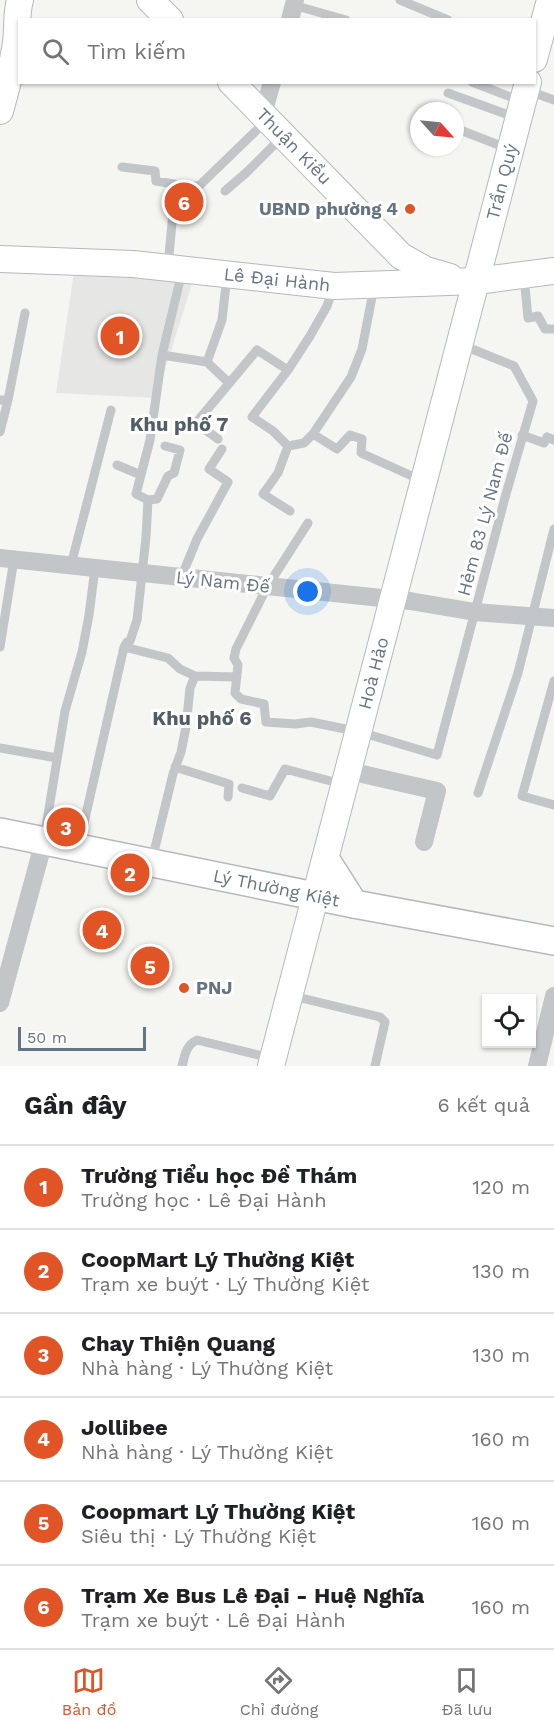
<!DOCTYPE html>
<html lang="vi">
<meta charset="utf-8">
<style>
body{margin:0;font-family:"Work Sans",sans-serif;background:#f2f2f2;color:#202124}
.controls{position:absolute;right:18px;bottom:18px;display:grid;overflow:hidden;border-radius:0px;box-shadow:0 2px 4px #0004}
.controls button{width:54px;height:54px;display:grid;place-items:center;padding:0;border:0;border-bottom:2px solid #e0e0e0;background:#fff;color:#202124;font:30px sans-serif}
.compass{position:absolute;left:410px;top:102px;width:54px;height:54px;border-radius:50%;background:#fff;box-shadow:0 2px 4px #0004;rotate:117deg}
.scale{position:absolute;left:18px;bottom:15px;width:128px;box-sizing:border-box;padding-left:6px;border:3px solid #647482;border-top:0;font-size:16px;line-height:21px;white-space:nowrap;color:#647482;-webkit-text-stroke:4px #fff;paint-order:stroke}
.you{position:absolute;left:308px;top:592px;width:21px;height:21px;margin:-15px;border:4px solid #fff;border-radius:50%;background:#1a73e8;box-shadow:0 0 0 9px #1a73e833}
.badge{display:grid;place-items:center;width:39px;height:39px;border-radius:50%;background:#e05426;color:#fff;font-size:20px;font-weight:700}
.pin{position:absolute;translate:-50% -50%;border:3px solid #fff;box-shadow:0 2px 6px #0006}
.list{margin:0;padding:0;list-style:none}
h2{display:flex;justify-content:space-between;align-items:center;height:78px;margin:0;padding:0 24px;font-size:26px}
h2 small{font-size:20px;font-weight:400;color:#757577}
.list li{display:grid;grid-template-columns:39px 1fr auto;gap:18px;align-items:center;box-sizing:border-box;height:84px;padding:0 24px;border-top:2px solid #e0e0e0}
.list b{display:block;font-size:22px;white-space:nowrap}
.list p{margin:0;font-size:20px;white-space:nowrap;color:#757577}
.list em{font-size:20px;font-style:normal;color:#757577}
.icon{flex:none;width:33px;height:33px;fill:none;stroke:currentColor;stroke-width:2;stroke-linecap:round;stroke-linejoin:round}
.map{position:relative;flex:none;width:554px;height:1066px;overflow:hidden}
.search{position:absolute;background:#fff;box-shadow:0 2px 4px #0004;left:18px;right:18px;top:18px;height:66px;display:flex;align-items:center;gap:15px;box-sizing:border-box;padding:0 21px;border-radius:0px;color:#757577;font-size:22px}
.sheet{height:582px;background:#fff}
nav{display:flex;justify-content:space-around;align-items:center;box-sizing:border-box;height:84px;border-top:2px solid #e0e0e0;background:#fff;font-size:16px;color:#757577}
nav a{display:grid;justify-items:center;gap:3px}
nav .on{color:#e05426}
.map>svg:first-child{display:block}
.built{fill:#e6e7e5}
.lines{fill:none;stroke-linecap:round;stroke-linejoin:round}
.secondary-casing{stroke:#b4b9be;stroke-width:28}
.primary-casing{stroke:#b5b9bd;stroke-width:30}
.lane{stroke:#c2c6c9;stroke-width:9}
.street{stroke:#c2c6c9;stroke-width:18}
.secondary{stroke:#fff;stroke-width:26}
.primary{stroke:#fff;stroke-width:27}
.poi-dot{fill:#e05426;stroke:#fff;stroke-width:2}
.labels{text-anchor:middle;stroke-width:6;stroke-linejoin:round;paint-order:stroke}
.street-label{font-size:18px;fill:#647482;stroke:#fff}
.poi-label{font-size:18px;font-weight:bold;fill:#647482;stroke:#fff;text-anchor:end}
.neighbourhood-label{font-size:20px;font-weight:bold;fill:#525e67;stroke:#fff}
</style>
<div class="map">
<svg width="554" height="1066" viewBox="0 0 554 1066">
<rect width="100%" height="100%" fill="#f5f5f1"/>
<path class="built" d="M 75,265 L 194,278 L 156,398 L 56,393 Z"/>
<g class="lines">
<g class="secondary-casing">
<g id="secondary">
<path d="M 150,0 L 170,20"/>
<path d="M 534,59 L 550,0"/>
<path id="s1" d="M 231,82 L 401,256 L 426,270 L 450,277"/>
<path d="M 0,111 C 6,88 13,66 16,42 C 18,28 16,14 20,0"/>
<path id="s2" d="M 0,259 L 133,264 L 334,286 L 477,281 L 554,271"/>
<path id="s3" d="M 271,1066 L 528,82"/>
</g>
</g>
<g class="primary-casing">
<g id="primary">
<path id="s4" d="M 0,832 L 354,904 L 554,941"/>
<path d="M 326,860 L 354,904"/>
</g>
</g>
<path class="lane" d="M 400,0 L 448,20
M 293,5 L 346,20
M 472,82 L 521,101
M 529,91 L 554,100
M 448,93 L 517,118
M 455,128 L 509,149
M 122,167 L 155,171 L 156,181 L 174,184 L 175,191 L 168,266
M 175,191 L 200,185 L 261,126 L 262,120
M 225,191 L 247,172 L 282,137
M 227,276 L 222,320 L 207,362 L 229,383
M 524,277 L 528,318 L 538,316 L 545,329 L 554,329
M 162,355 L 207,362
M 0,400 L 8,400 L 25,313
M 0,432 L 8,400
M 313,434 L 337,449 L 350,435 L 362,439 L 361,453 L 423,481
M 522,435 L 544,443 L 547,437 L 554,440
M 218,439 L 196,423 L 257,350 L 288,370
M 288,446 L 273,431 L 252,417 L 288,370 L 310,336 L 327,306 L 333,289
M 117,465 L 141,475
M 148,500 L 136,494 L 150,440 L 162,355 L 182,272
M 290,511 L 263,494 L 278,473 L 288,446 L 304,443 L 313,434 L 351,377 L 362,349 L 374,287
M 308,523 L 267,587 L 236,649 L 234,658 L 238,665 L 235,693 L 241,699 L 264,704 L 266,722 L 295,724 L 311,722 L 360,732 L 437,755 L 506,494 L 533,401 L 514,366 L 462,345
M 71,565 L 111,410
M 181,578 L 197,539 L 228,482 L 209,469 L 222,449
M 0,647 L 14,559
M 124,647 L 168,658 L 180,669 L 195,676
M 554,681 L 522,796 L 554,805
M 0,748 L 57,758
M 175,767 L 229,784 L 228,797
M 242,788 L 270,796 L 285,769 L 342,784
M 478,793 L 518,673 L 554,529
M 44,839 L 65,711 L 82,652 L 89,615 L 95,568
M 79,845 L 124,647 L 127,642 L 130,641 L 137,620 L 146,537 L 148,500 L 157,499 L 168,476 L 174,473 L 180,450 L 165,446
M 152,860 L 173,774 L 181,752 L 186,727 L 190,688 L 195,676 L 237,677
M 293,996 L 380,1017 L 385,1022 L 375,1066
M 182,1066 C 185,1055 186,1045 197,1040 L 271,1058"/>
<path class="street" d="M 290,20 L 295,0
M 263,114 L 272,82
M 0,558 L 410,601 L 475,612 L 554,618
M 349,771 L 437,791 L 424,842
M 0,1003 L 44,841
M 537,1066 L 554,996"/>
<use href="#secondary" class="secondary"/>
<use href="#primary" class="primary"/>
</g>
<g class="poi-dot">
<circle cx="410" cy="209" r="6"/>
<circle cx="184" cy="988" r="6"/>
</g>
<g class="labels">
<g class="street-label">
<text dy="6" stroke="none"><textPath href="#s1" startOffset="90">Thuận Kiều</textPath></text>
<text dy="6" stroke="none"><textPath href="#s3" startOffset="914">Trần Quý</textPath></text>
<text dy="6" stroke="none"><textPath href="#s2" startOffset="278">Lê Đại Hành</textPath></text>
<text transform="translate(485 514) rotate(-75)" y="6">Hẻm 83 Lý Nam Đế</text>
<text transform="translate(223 582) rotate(6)" y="6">Lý Nam Đế</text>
<text dy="6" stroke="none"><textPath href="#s3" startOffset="406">Hoà Hảo</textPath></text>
<text dy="6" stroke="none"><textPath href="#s4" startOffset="282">Lý Thường Kiệt</textPath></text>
</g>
<g class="poi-label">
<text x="398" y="215">UBND phường 4</text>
<text x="196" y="994" text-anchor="start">PNJ</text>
</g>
<g class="neighbourhood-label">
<text x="179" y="431">Khu phố 7</text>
<text x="202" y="725">Khu phố 6</text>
</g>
</g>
</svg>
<div class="controls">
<button><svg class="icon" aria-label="locate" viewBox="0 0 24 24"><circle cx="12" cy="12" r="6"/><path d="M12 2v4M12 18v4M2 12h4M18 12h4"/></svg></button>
</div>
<svg class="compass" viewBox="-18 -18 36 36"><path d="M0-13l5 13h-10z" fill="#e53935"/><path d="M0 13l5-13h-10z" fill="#757577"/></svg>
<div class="scale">50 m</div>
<div class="you"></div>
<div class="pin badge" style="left:120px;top:336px">1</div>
<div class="pin badge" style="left:130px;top:873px">2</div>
<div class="pin badge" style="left:66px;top:827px">3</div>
<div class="pin badge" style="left:102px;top:930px">4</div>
<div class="pin badge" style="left:150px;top:966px">5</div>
<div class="pin badge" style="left:184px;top:202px">6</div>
<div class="search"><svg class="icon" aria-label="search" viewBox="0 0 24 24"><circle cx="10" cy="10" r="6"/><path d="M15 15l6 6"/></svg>Tìm kiếm</div>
</div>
<section class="sheet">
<h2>Gần đây<small>6 kết quả</small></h2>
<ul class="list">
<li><span class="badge">1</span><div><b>Trường Tiểu học Đề Thám</b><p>Trường học · Lê Đại Hành</p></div><em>120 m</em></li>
<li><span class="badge">2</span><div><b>CoopMart Lý Thường Kiệt</b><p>Trạm xe buýt · Lý Thường Kiệt</p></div><em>130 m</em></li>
<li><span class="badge">3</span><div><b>Chay Thiện Quang</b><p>Nhà hàng · Lý Thường Kiệt</p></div><em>130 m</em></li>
<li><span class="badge">4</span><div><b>Jollibee</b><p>Nhà hàng · Lý Thường Kiệt</p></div><em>160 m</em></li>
<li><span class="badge">5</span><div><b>Coopmart Lý Thường Kiệt</b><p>Siêu thị · Lý Thường Kiệt</p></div><em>160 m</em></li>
<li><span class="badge">6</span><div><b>Trạm Xe Bus Lê Đại - Huệ Nghĩa</b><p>Trạm xe buýt · Lê Đại Hành</p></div><em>160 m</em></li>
</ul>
</section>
<nav>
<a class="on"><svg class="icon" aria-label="map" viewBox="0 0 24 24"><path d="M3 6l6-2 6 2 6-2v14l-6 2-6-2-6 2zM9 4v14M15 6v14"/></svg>Bản đồ</a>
<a><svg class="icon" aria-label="directions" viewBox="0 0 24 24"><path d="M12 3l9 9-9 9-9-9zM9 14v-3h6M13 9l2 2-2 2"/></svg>Chỉ đường</a>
<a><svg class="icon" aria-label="saved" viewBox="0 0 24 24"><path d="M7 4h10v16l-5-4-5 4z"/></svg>Đã lưu</a>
</nav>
